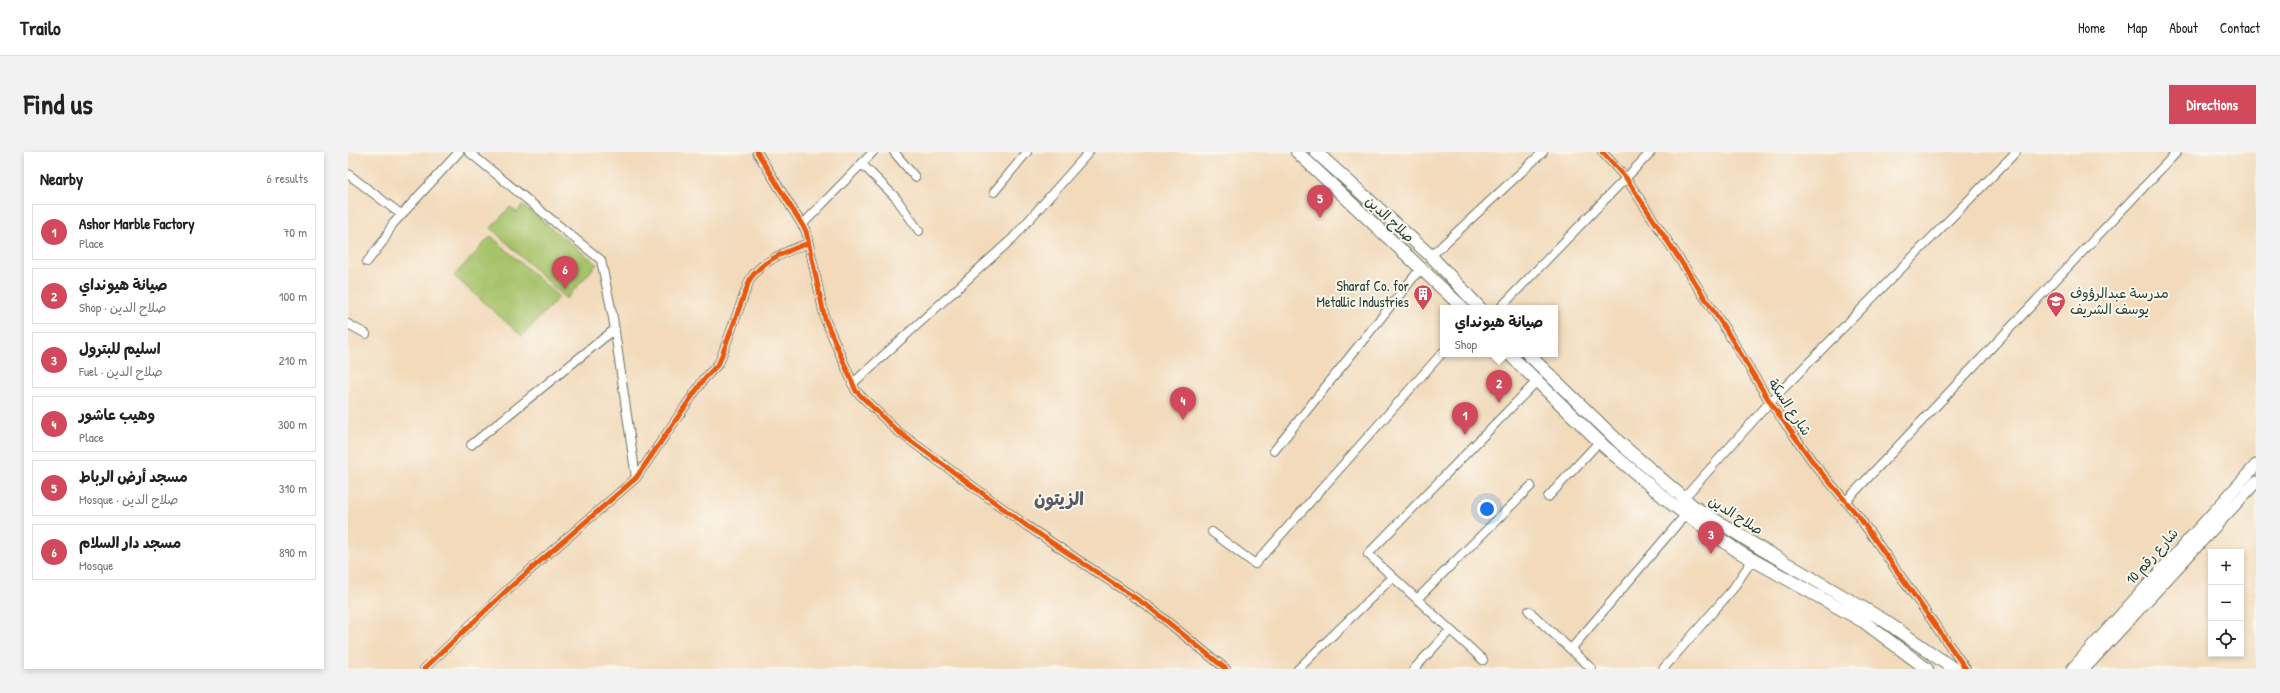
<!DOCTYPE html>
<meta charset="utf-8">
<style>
body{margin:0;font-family:"Patrick Hand","Playpen Sans Arabic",sans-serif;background:#f2f2f2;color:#222}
.controls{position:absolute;right:12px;bottom:12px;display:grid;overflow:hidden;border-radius:0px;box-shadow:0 2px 6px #0003}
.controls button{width:36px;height:36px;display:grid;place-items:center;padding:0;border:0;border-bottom:1px solid #e0e0e0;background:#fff;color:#222;font:20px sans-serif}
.you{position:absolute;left:1139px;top:357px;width:14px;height:14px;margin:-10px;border:3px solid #fff;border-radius:50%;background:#1a73e8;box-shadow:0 0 0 6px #1a73e833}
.badge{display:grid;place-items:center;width:26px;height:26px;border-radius:50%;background:#d1495b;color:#fff;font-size:13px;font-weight:700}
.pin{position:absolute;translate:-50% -33px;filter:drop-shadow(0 1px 2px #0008)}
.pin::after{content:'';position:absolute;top:21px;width:14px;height:12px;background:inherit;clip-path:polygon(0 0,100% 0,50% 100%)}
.popup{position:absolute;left:1092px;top:153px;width:118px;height:52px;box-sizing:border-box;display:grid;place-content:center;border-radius:0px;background:#fff;filter:drop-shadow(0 1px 3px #0005);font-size:13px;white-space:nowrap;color:#767676}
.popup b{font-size:15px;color:#222}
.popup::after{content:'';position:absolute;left:50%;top:100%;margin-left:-8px;border:8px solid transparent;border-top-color:#fff}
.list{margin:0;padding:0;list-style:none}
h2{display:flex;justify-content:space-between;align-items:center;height:52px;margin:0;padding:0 16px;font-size:17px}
h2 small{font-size:13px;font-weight:400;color:#767676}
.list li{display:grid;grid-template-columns:26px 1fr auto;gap:12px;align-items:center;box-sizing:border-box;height:56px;margin:0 8px 8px;padding:0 8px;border:1px solid #e0e0e0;border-radius:0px}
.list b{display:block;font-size:15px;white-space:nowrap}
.list p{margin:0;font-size:13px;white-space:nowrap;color:#767676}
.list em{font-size:13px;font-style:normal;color:#767676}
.icon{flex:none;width:22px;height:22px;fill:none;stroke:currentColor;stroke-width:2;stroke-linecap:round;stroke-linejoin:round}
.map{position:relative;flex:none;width:1908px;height:517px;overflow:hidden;border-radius:0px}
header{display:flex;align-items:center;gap:24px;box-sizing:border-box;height:56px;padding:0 20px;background:#fff;border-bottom:1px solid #e0e0e0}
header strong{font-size:19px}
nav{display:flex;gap:22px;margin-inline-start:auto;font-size:14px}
.intro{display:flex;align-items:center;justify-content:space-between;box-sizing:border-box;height:96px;padding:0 24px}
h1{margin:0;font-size:28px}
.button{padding:10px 18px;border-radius:0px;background:#d1495b;color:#fff;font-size:14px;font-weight:700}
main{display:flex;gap:24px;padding:0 24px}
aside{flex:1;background:#fff;border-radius:0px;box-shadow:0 2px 6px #0003}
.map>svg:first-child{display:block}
.green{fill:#a6c36b;stroke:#628050}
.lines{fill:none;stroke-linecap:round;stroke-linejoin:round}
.minor-casing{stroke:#697463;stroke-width:10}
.major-casing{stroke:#697463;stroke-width:13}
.highway-casing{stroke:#697463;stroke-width:14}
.minor{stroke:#fff;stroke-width:8}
.major{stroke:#fff;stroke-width:11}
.highway{stroke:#fff;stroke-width:12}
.cycleway-casing{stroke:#fbf7ec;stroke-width:8}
.cycleway{stroke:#e8590c;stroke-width:5}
.labels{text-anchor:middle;stroke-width:4;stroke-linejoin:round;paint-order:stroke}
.street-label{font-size:14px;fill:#1f3d34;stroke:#fbf7ec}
.poi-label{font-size:14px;fill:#1f3d34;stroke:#fbf7ec;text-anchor:end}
.district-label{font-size:18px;font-weight:bold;fill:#565c66;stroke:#fbf7ec}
</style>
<header>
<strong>Trailo</strong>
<nav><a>Home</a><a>Map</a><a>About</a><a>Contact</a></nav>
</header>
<div class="intro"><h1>Find us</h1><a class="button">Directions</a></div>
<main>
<aside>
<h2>Nearby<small>6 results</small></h2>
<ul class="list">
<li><span class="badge">1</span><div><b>Ashor Marble Factory</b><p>Place</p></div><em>70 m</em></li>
<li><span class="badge">2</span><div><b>صيانة هيونداي</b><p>Shop · صلاح الدين</p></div><em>100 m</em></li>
<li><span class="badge">3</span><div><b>اسليم للبترول</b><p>Fuel · صلاح الدين</p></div><em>210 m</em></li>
<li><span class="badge">4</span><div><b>وهيب عاشور</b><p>Place</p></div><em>300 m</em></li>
<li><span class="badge">5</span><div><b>مسجد أرض الرباط</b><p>Mosque · صلاح الدين</p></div><em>310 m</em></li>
<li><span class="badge">6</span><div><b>مسجد دار السلام</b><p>Mosque</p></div><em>890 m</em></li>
</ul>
</aside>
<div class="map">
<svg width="1908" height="517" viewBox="0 0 1908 517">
<rect width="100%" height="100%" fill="#fbf7ec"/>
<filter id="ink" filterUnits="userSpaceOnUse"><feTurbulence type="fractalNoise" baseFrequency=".025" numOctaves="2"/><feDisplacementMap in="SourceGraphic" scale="8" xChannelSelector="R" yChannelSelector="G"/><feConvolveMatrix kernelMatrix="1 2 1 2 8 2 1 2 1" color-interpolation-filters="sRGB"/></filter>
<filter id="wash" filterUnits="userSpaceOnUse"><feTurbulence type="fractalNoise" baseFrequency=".012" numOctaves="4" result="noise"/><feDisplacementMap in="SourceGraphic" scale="16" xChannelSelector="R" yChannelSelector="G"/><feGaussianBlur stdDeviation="0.9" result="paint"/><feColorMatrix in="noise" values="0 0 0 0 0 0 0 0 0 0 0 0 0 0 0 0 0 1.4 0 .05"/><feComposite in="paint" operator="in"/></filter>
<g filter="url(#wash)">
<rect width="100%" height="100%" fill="#f2dabb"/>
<path class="green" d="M 174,53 L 249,112 L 218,147 L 143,76 L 162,55 L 169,61 Z
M 143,84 L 211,145 L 174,184 L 106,124 Z"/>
</g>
<g filter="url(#ink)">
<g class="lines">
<g class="minor-casing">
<path id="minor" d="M 121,0 L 253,108 L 265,166 L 288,326
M 409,0 L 458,79 L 477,167 L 508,239 L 548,278 L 679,374 L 801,455 L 878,517
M 546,0 L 567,25
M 1254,0 L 1278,26 L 1378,178 L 1422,250 L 1467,313 L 1511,365 L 1618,517
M 514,12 L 548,46 L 571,79
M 0,22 L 54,63
M 646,40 L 679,0
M 454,73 L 525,0
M 1083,104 L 1195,0
M 19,110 L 36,88 L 44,73 L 111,0
M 1152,156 L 1303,0
M 0,172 L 18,182
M 504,232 L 665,86 L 741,0
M 123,293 L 267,177
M 926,299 L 1073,116
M 1200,345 L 1251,290
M 1336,346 L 1422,250 L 1668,0
M 1498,349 L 1829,0
M 864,380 L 907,412 L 1095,200
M 1069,447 L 1183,334
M 1181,459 L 1244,517
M 1223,497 L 1338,362
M 1135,508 L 1020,402 L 1189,229
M 76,517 L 159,438 L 288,326 L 356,227 L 371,211 L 402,127 C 416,107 438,100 460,91
M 950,517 L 1045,425
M 1066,517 L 1102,478
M 1315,517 L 1384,438 L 1405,407"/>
</g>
<g class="major-casing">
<path id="major" d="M 1724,517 L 1908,313
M 1736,517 L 1908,330"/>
</g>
<g class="highway-casing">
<path id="highway" d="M 949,0 L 1115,156
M 968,0 L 1083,104 L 1132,156
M 1161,202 L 1258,296 L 1325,353 L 1391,400 L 1516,470 L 1579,517
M 1180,202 L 1273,292 L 1345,354 L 1412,396 L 1534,467 L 1606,517"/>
</g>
<use href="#minor" class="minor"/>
<use href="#major" class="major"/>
<use href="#highway" class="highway"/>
<g class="cycleway-casing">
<path id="cycleway" d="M 409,0 L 458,79 L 477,167 L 508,239 L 548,278 L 679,374 L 801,455 L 878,517
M 1254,0 L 1278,26 L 1378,178 L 1422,250 L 1467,313 L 1511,365 L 1618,517
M 76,517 L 159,438 L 288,326 L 356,227 L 371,211 L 402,127 C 416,107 438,100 460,91"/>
</g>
<use href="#cycleway" class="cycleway"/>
</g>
</g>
<defs>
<g id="building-pin" transform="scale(1)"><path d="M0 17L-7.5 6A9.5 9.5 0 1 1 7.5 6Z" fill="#d1495b" stroke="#fbf7ec"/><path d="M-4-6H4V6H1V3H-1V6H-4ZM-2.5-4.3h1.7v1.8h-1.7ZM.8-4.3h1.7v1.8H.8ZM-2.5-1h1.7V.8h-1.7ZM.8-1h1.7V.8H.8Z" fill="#fff"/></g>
<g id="school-pin" transform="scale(1)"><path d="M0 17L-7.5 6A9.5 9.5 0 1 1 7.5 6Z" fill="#d1495b" stroke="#fbf7ec"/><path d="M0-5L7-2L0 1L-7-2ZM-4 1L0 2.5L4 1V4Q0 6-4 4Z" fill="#fff"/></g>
</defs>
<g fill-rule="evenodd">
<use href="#building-pin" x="1075" y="142"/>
<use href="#school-pin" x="1708" y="149"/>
</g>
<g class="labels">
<g class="street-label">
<text transform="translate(1042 67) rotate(43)" y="5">صلاح الدين</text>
<text transform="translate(1442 255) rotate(56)" y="5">شارع السكة</text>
<text transform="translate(1388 363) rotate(32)" y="5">صلاح الدين</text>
<text transform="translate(1804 404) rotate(-48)" y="5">شارع رقم 10</text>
</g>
<g class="poi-label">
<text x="1061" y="139">Sharaf Co. for<tspan x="1061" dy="16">Metallic Industries</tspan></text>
<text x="1722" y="146" text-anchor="start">مدرسة عبدالرؤوف<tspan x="1722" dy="16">يوسف الشريف</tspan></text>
</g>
<g class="district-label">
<text x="711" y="353">الزيتون</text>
</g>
</g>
</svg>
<div class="controls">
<button>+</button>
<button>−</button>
<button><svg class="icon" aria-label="locate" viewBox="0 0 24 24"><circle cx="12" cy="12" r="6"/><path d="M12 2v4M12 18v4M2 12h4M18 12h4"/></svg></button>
</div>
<div class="you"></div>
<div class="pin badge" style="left:1117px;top:283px">1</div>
<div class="pin badge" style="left:1151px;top:251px">2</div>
<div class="popup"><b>صيانة هيونداي</b>Shop</div>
<div class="pin badge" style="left:1363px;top:402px">3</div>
<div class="pin badge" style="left:835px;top:268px">4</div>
<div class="pin badge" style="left:972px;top:66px">5</div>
<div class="pin badge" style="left:217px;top:137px">6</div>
</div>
</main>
